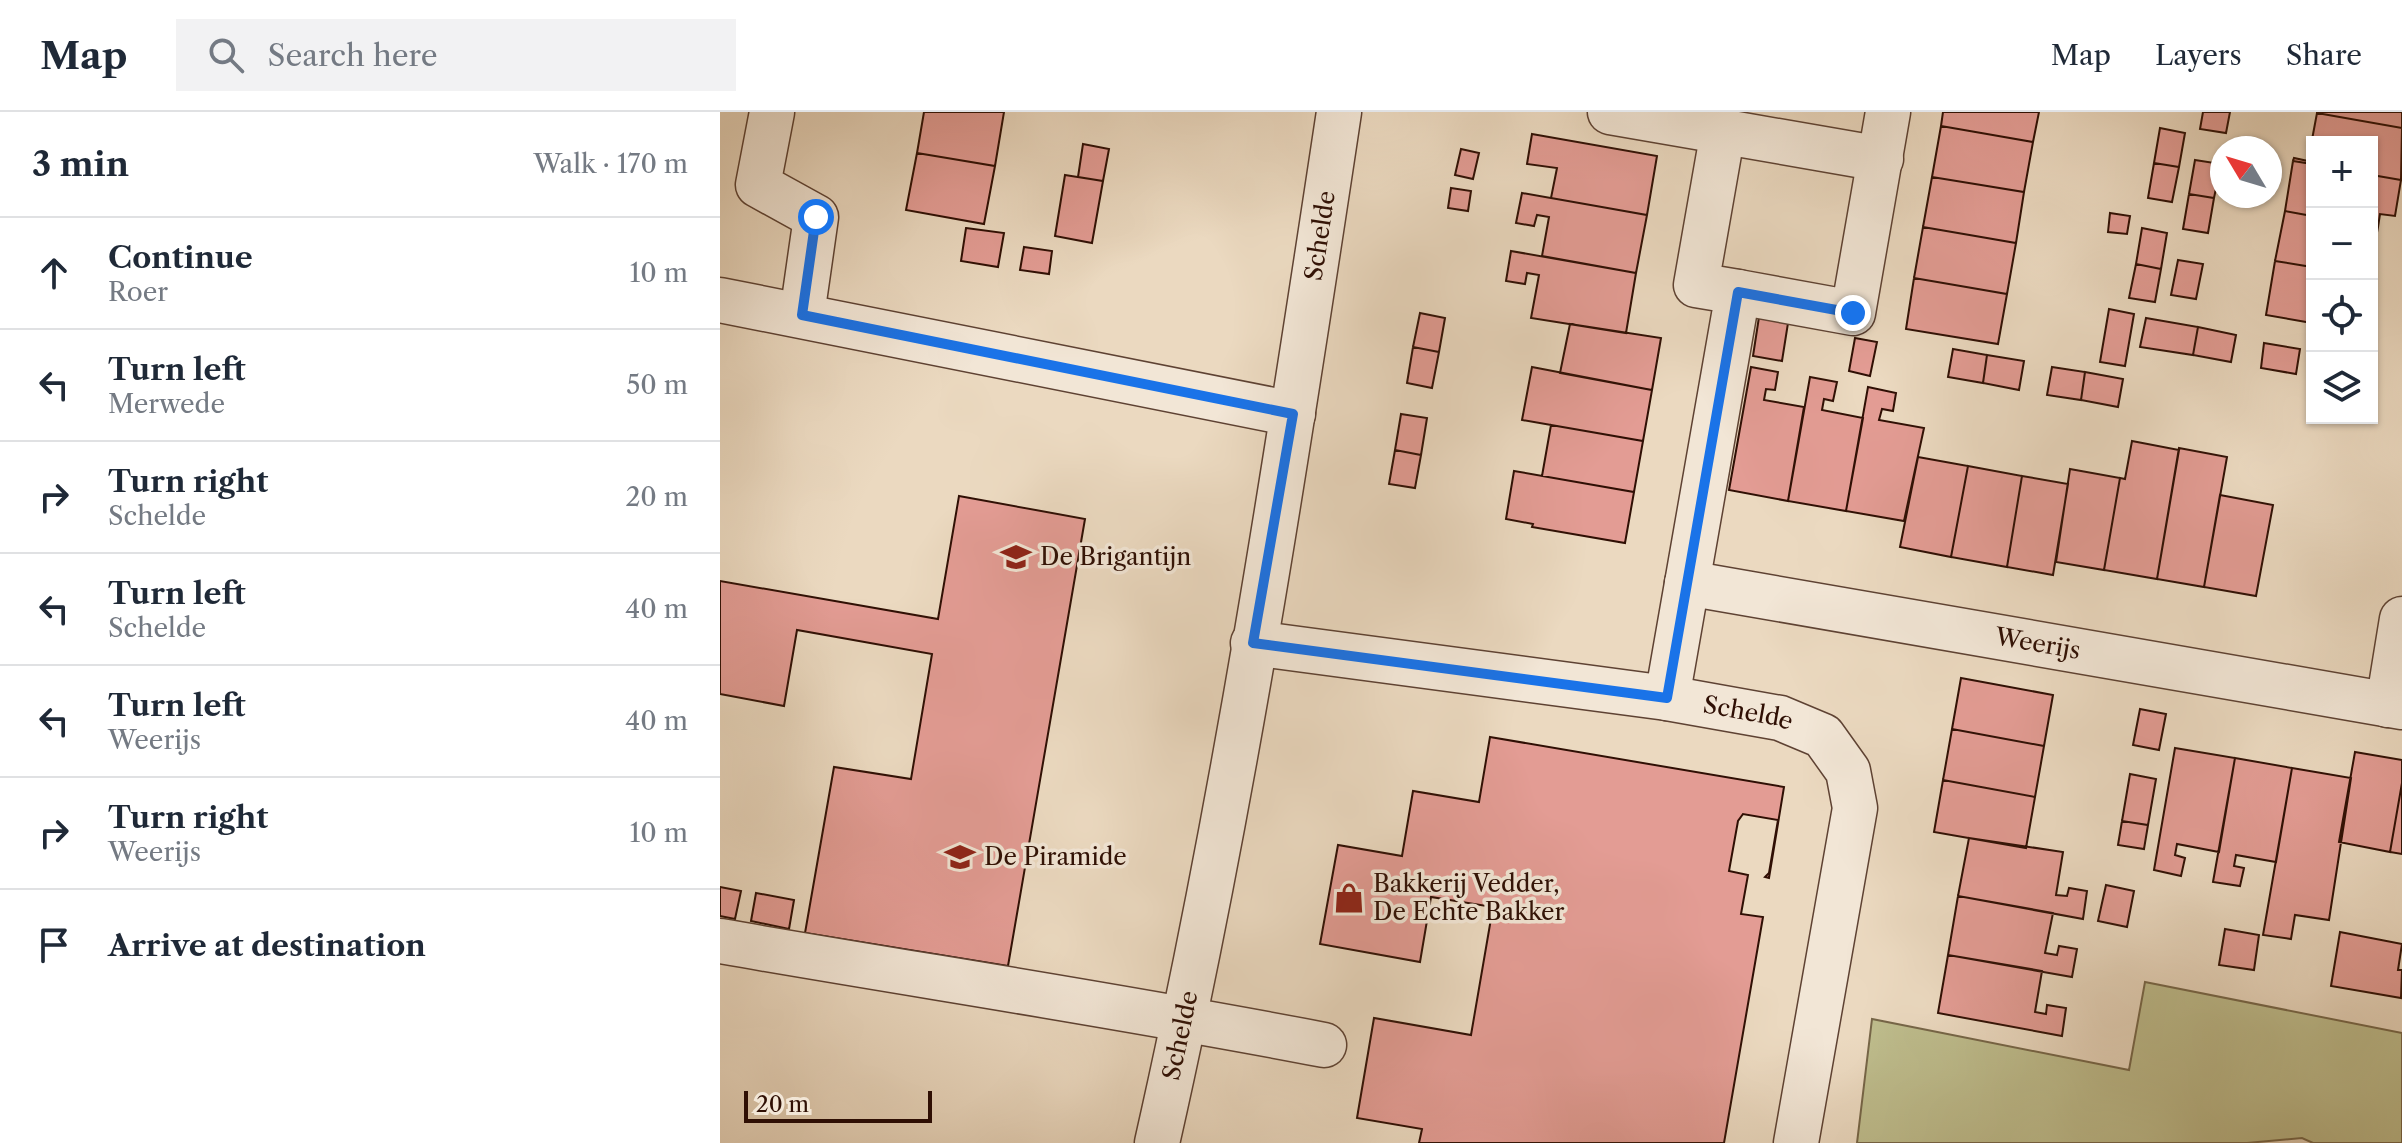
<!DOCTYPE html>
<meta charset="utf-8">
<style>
body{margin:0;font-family:"Libre Caslon Text",serif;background:#f2f2f3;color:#1f2937}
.controls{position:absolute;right:24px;top:24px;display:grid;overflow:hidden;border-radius:0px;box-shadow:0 2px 6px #0004}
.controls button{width:72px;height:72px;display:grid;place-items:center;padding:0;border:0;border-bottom:2px solid #e0e1e3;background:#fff;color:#1f2937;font:40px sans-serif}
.compass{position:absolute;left:1490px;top:24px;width:72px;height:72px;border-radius:50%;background:#fff;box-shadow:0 2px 6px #0004;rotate:308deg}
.scale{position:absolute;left:24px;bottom:20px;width:188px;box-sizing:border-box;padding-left:8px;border:4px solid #2f0f04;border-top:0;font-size:22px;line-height:28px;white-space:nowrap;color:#2f0f04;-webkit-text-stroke:6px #f2e6d6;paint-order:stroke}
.stop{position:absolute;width:24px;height:24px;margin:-18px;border:6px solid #1a73e8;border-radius:50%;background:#fff}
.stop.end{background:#1a73e8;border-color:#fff;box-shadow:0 2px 8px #0008}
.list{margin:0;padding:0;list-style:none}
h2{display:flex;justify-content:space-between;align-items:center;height:104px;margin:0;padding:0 32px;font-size:34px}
h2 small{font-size:26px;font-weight:400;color:#747a83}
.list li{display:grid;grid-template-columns:52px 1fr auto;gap:24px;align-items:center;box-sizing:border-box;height:112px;padding:0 32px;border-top:2px solid #e0e1e3}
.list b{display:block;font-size:30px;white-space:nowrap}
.list p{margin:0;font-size:26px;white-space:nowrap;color:#747a83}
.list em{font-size:26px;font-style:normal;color:#747a83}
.icon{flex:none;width:44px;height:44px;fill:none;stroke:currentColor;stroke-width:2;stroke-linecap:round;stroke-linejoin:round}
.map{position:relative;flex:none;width:1682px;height:1031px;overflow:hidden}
header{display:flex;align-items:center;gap:48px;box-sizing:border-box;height:112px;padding:0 40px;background:#fff;border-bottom:2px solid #e0e1e3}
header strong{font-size:38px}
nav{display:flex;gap:44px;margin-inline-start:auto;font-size:28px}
.search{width:560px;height:72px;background:#f2f2f3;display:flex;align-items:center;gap:20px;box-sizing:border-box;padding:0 28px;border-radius:0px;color:#747a83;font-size:30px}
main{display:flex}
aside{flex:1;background:#fff}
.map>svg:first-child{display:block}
.green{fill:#bebd8d;stroke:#766648;stroke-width:2}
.building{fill:#e39c94;stroke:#2f0f04;stroke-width:2}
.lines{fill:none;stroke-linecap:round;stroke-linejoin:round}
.minor-casing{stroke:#5e4233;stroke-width:47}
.minor{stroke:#f2e6d6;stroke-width:44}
.route{stroke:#1a73e8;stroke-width:10}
.labels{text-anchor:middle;stroke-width:7;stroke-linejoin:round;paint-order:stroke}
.street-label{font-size:24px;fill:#2f0f04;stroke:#f2e6d6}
.poi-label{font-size:24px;fill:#2f0f04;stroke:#f2e6d6;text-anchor:start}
</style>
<header>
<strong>Map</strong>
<div class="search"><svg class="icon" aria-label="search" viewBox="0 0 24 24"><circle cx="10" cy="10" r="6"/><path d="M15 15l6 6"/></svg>Search here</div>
<nav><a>Map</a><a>Layers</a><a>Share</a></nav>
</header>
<main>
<aside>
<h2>3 min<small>Walk · 170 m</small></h2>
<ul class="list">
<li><svg class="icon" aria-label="ahead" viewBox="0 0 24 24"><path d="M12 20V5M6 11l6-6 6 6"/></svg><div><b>Continue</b><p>Roer</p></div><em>10 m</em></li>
<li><svg class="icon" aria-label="left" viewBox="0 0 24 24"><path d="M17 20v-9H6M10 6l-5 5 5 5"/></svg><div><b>Turn left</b><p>Merwede</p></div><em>50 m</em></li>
<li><svg class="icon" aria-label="right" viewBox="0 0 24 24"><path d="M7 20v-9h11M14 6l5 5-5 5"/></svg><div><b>Turn right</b><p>Schelde</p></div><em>20 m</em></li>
<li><svg class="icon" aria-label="left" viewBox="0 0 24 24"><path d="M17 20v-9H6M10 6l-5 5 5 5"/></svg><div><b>Turn left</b><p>Schelde</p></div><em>40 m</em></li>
<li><svg class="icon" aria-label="left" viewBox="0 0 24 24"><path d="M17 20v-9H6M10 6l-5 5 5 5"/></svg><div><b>Turn left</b><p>Weerijs</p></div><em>40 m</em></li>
<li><svg class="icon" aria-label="right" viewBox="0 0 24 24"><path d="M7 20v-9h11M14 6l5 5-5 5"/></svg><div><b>Turn right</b><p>Weerijs</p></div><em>10 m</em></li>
<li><svg class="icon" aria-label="arrive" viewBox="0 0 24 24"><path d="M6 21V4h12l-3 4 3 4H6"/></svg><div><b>Arrive at destination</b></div></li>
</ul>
</aside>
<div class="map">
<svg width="1682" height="1031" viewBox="0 0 1682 1031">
<rect width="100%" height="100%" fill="#ebd9c0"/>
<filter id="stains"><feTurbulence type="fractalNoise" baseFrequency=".0025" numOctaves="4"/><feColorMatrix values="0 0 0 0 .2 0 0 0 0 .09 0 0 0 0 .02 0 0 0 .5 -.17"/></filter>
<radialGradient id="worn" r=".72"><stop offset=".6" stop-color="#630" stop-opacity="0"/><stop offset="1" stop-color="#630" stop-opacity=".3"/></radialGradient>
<path class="green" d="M 1425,870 L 1682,921 L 1682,1031 L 1593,1031 L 1582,1026 L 1527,1031 L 1137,1031 L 1152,907 L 1409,958 Z"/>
<path class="building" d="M 204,0 L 284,0 L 275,54 L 197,41 Z
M 1223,0 L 1319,0 L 1313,30 L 1221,14 Z
M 1483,0 L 1510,0 L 1506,21 L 1480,17 Z
M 1682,0 L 1682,16 L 1597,1 L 1597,0 Z
M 1597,1 L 1682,16 L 1681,68 L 1652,63 L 1652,30 L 1592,30 L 1592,52 L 1573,49 L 1574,46 L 1588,49 Z
M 1221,14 L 1313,30 L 1304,80 L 1212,65 Z
M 1440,16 L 1465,21 L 1459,55 L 1434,51 Z
M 812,22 L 937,44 L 927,103 L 831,86 L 837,56 L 807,52 Z
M 363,32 L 389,37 L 383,69 L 358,65 Z
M 741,37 L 759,41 L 753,67 L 735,63 Z
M 197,41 L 275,54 L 264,112 L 186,98 Z
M 1475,48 L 1501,52 L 1494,86 L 1469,82 Z
M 1573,49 L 1592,52 L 1592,104 L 1565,99 Z
M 1434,51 L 1459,55 L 1452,90 L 1428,86 Z
M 345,63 L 383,69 L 372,131 L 335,124 Z
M 1652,63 L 1681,68 L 1675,104 L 1660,102 L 1658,115 L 1652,114 Z
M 1212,65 L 1304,80 L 1296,131 L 1203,115 Z
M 731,76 L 751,79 L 748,99 L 728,96 Z
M 802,81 L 927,103 L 916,161 L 822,144 L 829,105 L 817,103 L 814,114 L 796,111 Z
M 1469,82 L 1494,86 L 1488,121 L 1463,117 Z
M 1565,99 L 1592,104 L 1592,155 L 1555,149 Z
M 1390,101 L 1410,104 L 1407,122 L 1388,120 Z
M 1652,114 L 1658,115 L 1652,148 Z
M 1203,115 L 1296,131 L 1287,182 L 1194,166 Z
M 246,116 L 284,121 L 278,155 L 241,149 Z
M 1422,116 L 1447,121 L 1441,157 L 1416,152 Z
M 304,135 L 332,139 L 329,162 L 300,158 Z
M 791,139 L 916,161 L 906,221 L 811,206 L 819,163 L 807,161 L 805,172 L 786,169 Z
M 1458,148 L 1483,152 L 1476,187 L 1451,183 Z
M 1555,149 L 1592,155 L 1592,211 L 1546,203 Z
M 1416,152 L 1441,157 L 1435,190 L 1409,186 Z
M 1194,166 L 1287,182 L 1278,232 L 1186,217 Z
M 1389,197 L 1414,202 L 1405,254 L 1380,250 Z
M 700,201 L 725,206 L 719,240 L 693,235 Z
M 1039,205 L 1068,211 L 1062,249 L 1033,244 Z
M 1426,206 L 1478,215 L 1473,243 L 1420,235 Z
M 850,212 L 941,226 L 932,278 L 840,261 Z
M 1478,215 L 1516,223 L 1511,250 L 1473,243 Z
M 1135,226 L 1157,230 L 1150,264 L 1129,259 Z
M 1544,231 L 1580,237 L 1576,262 L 1541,256 Z
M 693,235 L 719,240 L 712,276 L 687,271 Z
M 1233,237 L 1267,243 L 1263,271 L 1228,265 Z
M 1267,243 L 1304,249 L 1299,278 L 1263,271 Z
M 812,255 L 932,278 L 923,329 L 802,308 Z
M 1031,255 L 1058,260 L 1055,278 L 1046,277 L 1044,288 L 1084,295 L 1068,389 L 1009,378 Z
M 1332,255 L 1365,260 L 1361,288 L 1327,283 Z
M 1365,260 L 1403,267 L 1398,295 L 1361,288 Z
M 1090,265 L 1117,270 L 1113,289 L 1104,287 L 1102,298 L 1143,306 L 1126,399 L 1068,389 Z
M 1148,275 L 1176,281 L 1173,299 L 1162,297 L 1159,308 L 1204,316 L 1184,409 L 1126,399 Z
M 681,302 L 707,306 L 701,343 L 675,338 Z
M 831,313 L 923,329 L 914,380 L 822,364 Z
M 1412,329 L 1459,338 L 1437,467 L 1384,458 L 1400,366 L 1405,367 Z
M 1459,336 L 1507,345 L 1484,475 L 1437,467 Z
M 675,338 L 701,343 L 695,376 L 669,372 Z
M 1198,345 L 1248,354 L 1231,445 L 1180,435 Z
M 1248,354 L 1302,364 L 1287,455 L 1231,445 Z
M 1350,357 L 1400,366 L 1384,458 L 1336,450 Z
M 794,359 L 914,380 L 905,431 L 812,415 L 813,412 L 786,407 Z
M 1302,364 L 1348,372 L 1333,463 L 1287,455 Z
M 1500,383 L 1553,393 L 1536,484 L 1484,475 Z
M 239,384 L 365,407 L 288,854 L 85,821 L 114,655 L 191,667 L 212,542 L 77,518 L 64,594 L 0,582 L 0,469 L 218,507 Z
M 1241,566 L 1333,583 L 1324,634 L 1232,617 Z
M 1420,597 L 1446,602 L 1439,638 L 1413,633 Z
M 1232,617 L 1324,634 L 1315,685 L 1223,668 Z
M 770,625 L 1064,675 L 1049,766 L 1045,765 L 1049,761 L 1058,708 L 1023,702 L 1018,709 L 1009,759 L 1028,763 L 1021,802 L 1043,805 L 1004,1031 L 699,1031 L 702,1017 L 637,1006 L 654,906 L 751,923 L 773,795 L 711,785 L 700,850 L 600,832 L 618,733 L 682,744 L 693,679 L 759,690 Z
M 1455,636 L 1515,646 L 1499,740 L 1457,732 L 1455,743 L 1465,746 L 1461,764 L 1434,758 Z
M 1635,640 L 1682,648 L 1682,671 L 1670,740 L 1619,730 Z
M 1515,646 L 1572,656 L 1556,750 L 1516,743 L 1514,754 L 1524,756 L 1520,774 L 1493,770 Z
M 1572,656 L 1631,666 L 1609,808 L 1575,803 L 1571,827 L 1543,823 Z
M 1410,662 L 1436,667 L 1428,713 L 1402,709 Z
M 1223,668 L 1315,685 L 1306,736 L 1214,720 Z
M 1682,671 L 1682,742 L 1670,740 Z
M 1402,709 L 1428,713 L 1424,737 L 1398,733 Z
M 1249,726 L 1343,740 L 1336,783 L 1347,784 L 1349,776 L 1367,779 L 1363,807 L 1238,784 Z
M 1386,773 L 1414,779 L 1407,815 L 1378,809 Z
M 0,775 L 21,779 L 15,807 L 0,804 Z
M 36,781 L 74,788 L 69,817 L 31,809 Z
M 1238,784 L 1333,801 L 1325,841 L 1337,843 L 1339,834 L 1357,837 L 1352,865 L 1228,843 Z
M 1505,817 L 1539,823 L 1534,858 L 1499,853 Z
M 1620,820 L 1682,832 L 1678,858 L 1682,858 L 1681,886 L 1611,874 Z
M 1228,843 L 1322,859 L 1315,900 L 1326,902 L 1327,893 L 1346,896 L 1342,924 L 1218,901 Z"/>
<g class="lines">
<g class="minor-casing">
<g id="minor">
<path d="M 52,0 L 38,73 L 96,105 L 82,203"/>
<path d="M 890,0 L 1161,47"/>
<path d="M 1018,180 L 1133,201 L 1168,0"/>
<path d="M 0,188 L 573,302"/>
<path id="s1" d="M 967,471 L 1682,595"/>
<path id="s2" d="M 533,531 L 947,586 L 1060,606 L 1103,624 L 1128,659 L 1135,696 L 1076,1031"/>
<path d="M 947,586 L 1018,180 L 976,173 L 1003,19"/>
<path d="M 1668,593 L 1682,507"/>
<path d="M 0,829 C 201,864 403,894 604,933"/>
<path id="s3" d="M 437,1031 C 514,691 567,345 619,0"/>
</g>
</g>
<use href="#minor" class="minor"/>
</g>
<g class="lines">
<path class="route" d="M 96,105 L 82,203 L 573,302 L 533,531 L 947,586 L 1018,180 L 1133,201"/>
</g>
<defs>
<g id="school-bare" transform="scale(2.4)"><path d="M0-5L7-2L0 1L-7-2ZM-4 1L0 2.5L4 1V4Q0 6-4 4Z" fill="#8f2418" stroke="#f2e6d6" stroke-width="2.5" paint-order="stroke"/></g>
<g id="shop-bare" transform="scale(2.4)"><path d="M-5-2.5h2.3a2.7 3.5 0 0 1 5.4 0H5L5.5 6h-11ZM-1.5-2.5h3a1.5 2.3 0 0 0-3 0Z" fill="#8f2418" stroke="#f2e6d6" stroke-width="2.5" paint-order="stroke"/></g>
</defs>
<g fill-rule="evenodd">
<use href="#school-bare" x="296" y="445"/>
<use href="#school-bare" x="240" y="745"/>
<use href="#shop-bare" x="629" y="786"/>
</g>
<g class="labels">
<g class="street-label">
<text dy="8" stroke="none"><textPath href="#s3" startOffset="922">Schelde</textPath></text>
<text dy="8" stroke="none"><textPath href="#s1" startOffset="356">Weerijs</textPath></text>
<text dy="8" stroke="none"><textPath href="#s2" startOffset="500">Schelde</textPath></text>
<text dy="8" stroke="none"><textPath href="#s3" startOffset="110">Schelde</textPath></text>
</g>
<g class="poi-label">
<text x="320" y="453">De Brigantijn</text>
<text x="264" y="753">De Piramide</text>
<text x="653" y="780">Bakkerij Vedder,<tspan x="653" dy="28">De Echte Bakker</tspan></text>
</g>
</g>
<rect width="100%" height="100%" filter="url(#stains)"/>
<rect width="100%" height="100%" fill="url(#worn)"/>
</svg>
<div class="controls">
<button>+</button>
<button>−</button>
<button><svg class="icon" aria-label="locate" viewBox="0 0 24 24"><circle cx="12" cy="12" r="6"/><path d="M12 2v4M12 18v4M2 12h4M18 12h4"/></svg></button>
<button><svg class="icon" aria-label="layers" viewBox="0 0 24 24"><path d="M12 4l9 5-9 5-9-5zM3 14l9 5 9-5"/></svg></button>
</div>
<svg class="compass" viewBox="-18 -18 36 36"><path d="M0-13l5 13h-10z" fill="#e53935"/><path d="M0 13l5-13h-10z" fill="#747a83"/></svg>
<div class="scale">20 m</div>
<div class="stop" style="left:96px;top:105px"></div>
<div class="stop end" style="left:1133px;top:201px"></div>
</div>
</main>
